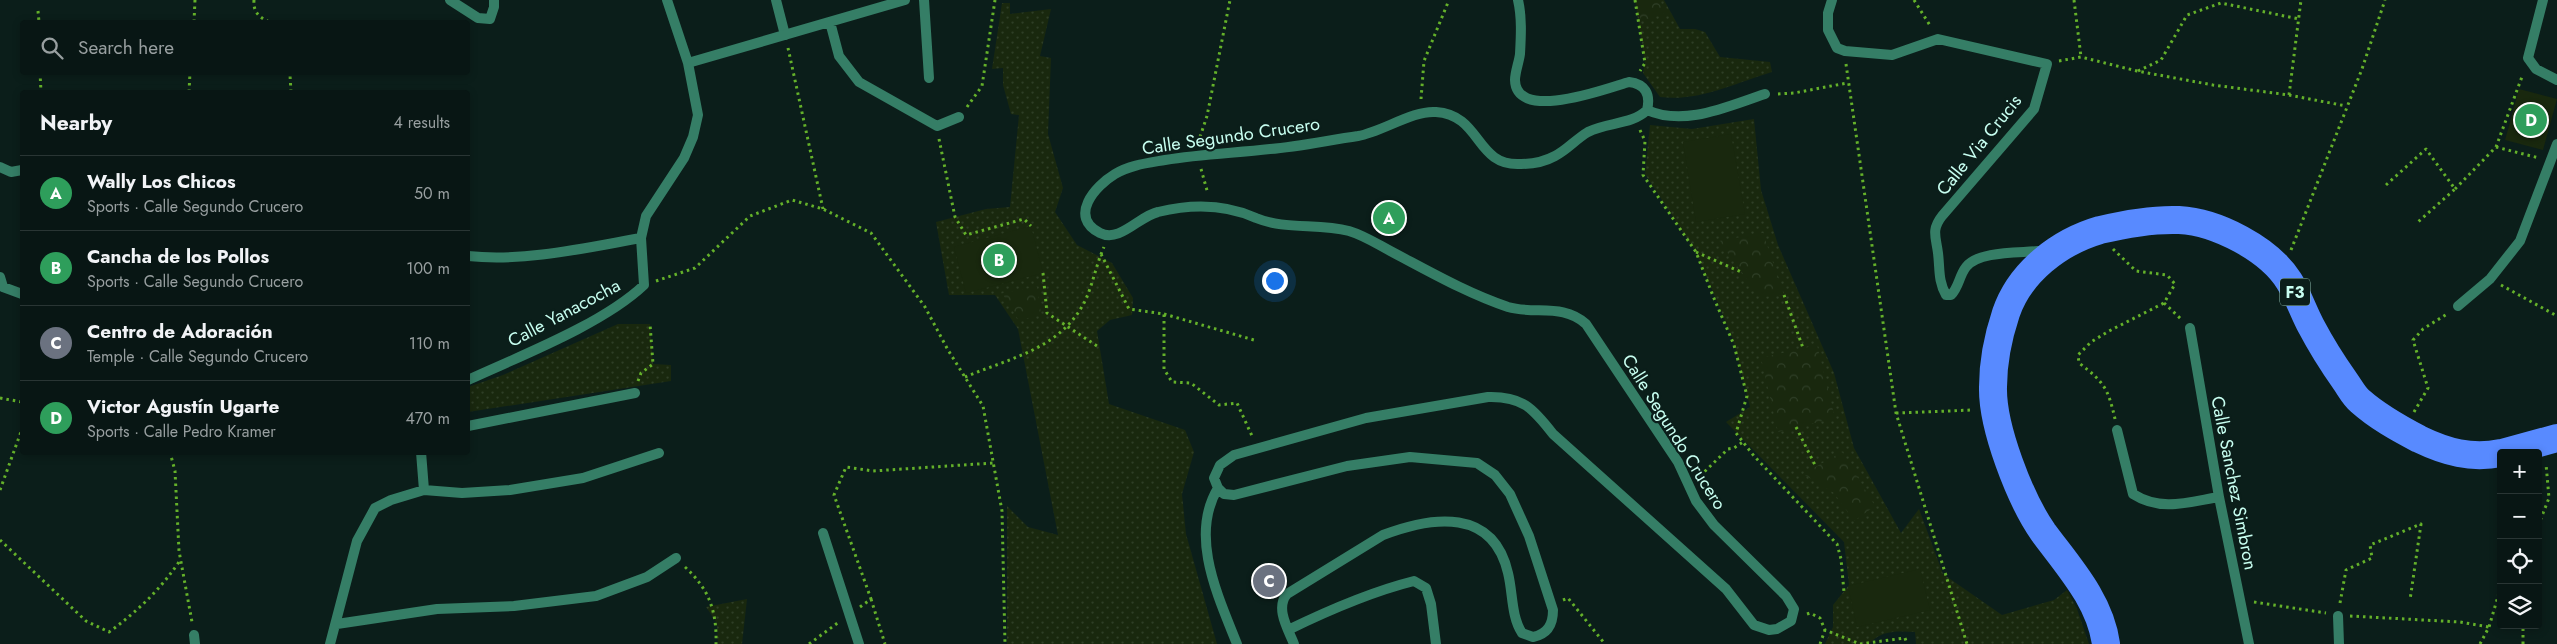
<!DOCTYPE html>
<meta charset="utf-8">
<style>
body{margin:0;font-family:Jost,sans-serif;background:#111f1d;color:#f1f3f6}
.controls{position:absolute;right:15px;bottom:15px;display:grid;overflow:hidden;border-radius:5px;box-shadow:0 2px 8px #0003}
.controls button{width:45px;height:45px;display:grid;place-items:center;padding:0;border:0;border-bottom:1px solid #293534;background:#081614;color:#f1f3f6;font:25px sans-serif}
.you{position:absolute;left:1274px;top:280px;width:18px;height:18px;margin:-12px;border:4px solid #fff;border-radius:50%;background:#1a73e8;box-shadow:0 0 0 8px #1a73e833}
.badge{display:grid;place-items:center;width:32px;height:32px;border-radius:50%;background:#db2777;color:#fff;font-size:16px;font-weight:700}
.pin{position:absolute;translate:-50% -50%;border:2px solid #fff;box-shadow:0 1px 5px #0006}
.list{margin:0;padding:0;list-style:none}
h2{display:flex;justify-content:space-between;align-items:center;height:65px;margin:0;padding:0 20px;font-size:21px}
h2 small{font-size:16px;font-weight:400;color:#989fa0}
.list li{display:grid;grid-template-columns:32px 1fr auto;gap:15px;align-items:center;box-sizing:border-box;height:75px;padding:0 20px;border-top:1px solid #293534}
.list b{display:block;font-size:19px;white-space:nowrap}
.list p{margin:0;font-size:16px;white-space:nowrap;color:#989fa0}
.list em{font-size:16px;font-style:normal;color:#989fa0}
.icon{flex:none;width:28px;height:28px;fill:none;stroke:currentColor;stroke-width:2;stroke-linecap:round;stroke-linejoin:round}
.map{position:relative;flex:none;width:2557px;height:644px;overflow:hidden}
.search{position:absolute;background:#081614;box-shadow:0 2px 8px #0003;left:20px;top:20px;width:450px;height:55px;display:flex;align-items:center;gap:12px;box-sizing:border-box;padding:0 18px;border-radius:5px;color:#989fa0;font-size:19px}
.panel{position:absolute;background:#081614;box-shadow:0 2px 8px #0003;left:20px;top:90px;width:450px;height:365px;border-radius:5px}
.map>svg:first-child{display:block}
.grass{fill:url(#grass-dots)}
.forest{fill:url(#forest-crowns)}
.garden{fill:#19280e}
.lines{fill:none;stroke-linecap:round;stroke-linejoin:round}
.path{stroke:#64b12a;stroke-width:3;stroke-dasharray:2.5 4;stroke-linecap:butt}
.service{stroke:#357e66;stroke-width:10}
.pedestrian{stroke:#357e66;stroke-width:10}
.minor{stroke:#357e66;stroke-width:10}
.trunk{stroke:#588aff;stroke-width:28}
.labels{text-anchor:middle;stroke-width:4.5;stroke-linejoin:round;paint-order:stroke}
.shield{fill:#0b1e1a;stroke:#8fbcb0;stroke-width:1}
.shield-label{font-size:16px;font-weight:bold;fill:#c8fff1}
.street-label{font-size:18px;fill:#c8fff1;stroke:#0b1e1a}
</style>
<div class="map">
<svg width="2557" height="644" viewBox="0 0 2557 644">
<defs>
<pattern id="grass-dots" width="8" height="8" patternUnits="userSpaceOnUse" patternTransform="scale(1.25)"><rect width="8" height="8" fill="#19280e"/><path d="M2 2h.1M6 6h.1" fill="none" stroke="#2e3e26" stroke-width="1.8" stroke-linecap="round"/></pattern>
<pattern id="forest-crowns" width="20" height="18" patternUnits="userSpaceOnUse" patternTransform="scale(1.25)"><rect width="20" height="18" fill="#19280e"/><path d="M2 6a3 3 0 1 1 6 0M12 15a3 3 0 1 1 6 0" fill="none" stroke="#2e3e26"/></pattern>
</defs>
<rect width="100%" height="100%" fill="#0b1e1a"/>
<path class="grass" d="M 1635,0 L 1664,0 L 1680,29 L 1695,29 L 1705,32 L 1720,57 L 1770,62 L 1772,72 C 1735,83 1699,102 1660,97 L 1643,73 L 1645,63 Z
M 1002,3 L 1010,3 L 1010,14 L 1051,9 L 1040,56 L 1051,58 L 1048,134 L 1063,188 L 1055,212 L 1077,245 L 1112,263 L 1133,298 L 1132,315 L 1110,320 L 1097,331 L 1109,404 L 1185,430 L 1194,452 L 1182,494 L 1186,534 L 1217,644 L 1007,644 L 1007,506 L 1028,527 L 1058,535 L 1018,329 L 995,295 L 949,295 L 936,222 L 986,209 L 1010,207 L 1019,115 L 1011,114 L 1003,85 L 1003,68 L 992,69 Z
M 1754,119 L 1761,190 L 1778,245 L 1834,373 L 1854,448 L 1901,533 L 1919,509 L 1943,574 L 2002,615 L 2054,600 L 2067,590 L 2077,609 L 2089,644 L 1916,644 L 1915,632 C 1898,631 1881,630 1869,644 L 1825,644 L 1833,627 L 1833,605 L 1849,585 L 1844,542 L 1726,422 L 1750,407 L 1733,339 L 1696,252 L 1645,174 L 1650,125 L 1692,129 Z
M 618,324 L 650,324 L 653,364 L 671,365 L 671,381 L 468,412 L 468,387 L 503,375 Z
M 747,599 L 742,644 L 718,644 L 717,623 L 706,607 Z"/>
<path class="forest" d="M 1637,0 L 1659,0 L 1666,13 L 1641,21 Z
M 1763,233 L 1784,295 L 1760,297 L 1719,241 Z
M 1037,287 L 1041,314 L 1019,321 L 1002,293 Z
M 1817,345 L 1835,418 L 1778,432 L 1761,358 Z
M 1842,452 L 1875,506 L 1854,521 L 1834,493 L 1803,474 Z"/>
<path class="garden" d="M 2519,89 L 2557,99 L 2543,150 L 2505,140 Z
M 1731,134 L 1745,214 L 1696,222 L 1683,142 Z
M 1031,226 L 1043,273 L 966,293 L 954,247 Z
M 1920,569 L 1930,610 L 1857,627 L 1848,586 Z"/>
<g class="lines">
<path class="path" d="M 254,0 C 253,12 259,17 269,22
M 1635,0 L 1645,63 L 1640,71
M 1914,0 L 1931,27
M 2074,0 L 2081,57
M 38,11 L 39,22
M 194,22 L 195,0
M 788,48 L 823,209
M 2059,61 L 2081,57 L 2137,71 L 2213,85 L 2289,95 L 2346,106
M 1846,64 L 1896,413 L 1967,644
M 2138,71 L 2161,60 L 2187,15 L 2221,3 L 2299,19
M 40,72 L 41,92
M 189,92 L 190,72
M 291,92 L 290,75 L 292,72
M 1778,94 L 1794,93 L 1847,83
M 2289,95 L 2301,0
M 1421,99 L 1424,61 L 1449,0
M 967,107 L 982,86 L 995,0
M 1640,130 L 1645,141 L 1643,175 L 1696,252 L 1713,296 L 1734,345 L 1747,396 L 1736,433 L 1754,456 L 1837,544 L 1841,559 L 1844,592
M 939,139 L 955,217 L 966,235 L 1024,219 L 1031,226
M 1198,143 L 1207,116 L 1230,0
M 2496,147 L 2539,158
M 1201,169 L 1208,194
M 2386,185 L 2426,149 L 2455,189 L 2418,222
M 2455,189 L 2496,147 L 2523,74
M 2113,249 L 2136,271 L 2167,275 L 2175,284 L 2164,303 L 2109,331 L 2091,342 L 2078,355 L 2079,363 C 2104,382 2108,388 2115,419
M 2291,250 L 2362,69 L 2385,0
M 1696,252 L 1741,272
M 1101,254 L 1129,309 L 1164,314 L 1164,369 L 1172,382 L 1191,383 L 1219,405 L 1237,403 L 1252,436
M 1043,273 L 1047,313 L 1100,348
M 656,281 L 695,268 L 750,216 L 792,200 L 823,209 L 871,233 L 925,307 L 948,350 L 983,406 L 1002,511 L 1005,644
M 2501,285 L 2557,316
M 1784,295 L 1803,348
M 2164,303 L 2181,319
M 1164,314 L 1254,340
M 965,377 C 1010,358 1061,349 1085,301 C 1093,284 1096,265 1104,247
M 638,381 L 641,373 L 653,364 L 650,324
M 0,398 L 22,402
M 2414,412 L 2428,388 L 2413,340 L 2423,329 L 2447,314
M 1896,413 L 1973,410
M 1796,427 L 1816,467
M 173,452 L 171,456 L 175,471 L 179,551 L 192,622
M 1700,476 L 1728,449 L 1734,448 L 1743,442
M 0,490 L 22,429
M 2538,526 L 2549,498 L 2546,464
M 0,540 L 86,621 L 109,632 C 138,611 161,589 181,559
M 685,567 C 709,589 717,611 716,644
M 871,599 L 885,644
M 1563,600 L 1568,598 L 1605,644
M 2254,602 L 2326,613
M 2340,603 L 2346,570 L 2372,558 L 2370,545 L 2421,524 L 2410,600
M 860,607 L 871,599 L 834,495 L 846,467 L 873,471 L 993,463
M 1807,614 L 1810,613 L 1820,618 L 1825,630 L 1860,644
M 2350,616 L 2460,622 L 2489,627
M 809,644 L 839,622
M 1820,644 L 1825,630
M 1860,644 L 1905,638 L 1907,644
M 2480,644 L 2489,627 L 2501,586
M 2523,644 L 2523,625"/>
<path class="service" d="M 823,533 L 859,644"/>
<path class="pedestrian" d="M 776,0 L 785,35
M 2338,616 L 2339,644"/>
<path class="minor" d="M 450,0 L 478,18 L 490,19 L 494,7 L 494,0
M 924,0 L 929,78
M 1832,0 L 1828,13 L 1828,30 L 1837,48 L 1845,51 L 1892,55 L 1938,39 L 2047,64 L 2034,109 L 1942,216 C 1931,230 1936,237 1938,253 C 1940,269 1938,281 1946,295 L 1951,295 C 1959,287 1959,276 1966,267 C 1978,251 2018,253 2038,251 L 2044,256
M 2543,0 L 2528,58 L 2536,69 L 2557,80
M 830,22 L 839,56 L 859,82 L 937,126 L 959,117
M 688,63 L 905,0
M 1647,110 C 1685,127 1728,106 1765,94
M 0,167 L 11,172 L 22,170
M 468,256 C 525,262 585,248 641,238
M 0,277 L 3,287
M 3,287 L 22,294
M 2458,306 L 2490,279 L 2520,241 L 2557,144
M 2190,328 L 2219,497 L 2249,644
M 468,380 C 520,356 603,324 644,285 L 641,238 L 646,216 L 684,158 L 693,137 L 698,115 L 688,63 L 667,0
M 468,426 L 635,393
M 2117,430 L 2133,494 C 2161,512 2189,502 2219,497
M 421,452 L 424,490
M 1218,488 C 1189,536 1218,596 1237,644
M 337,624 L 437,609 L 514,606 L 596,596 L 647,577 L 676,558
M 1288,630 C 1329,610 1370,592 1414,581 L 1426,588 L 1431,604 L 1436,644
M 194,635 L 195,644
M 330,644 L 357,541 L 375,508 L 391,500 L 424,490 L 462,493 L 510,490 L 583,478 L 659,453
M 1294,644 C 1288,629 1275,608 1287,594 L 1383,535 C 1433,516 1493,508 1508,573 C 1513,593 1511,616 1522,633 L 1533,637 C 1548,634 1553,624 1553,610 L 1529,536 L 1510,494 L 1495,475 L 1477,463 L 1410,457 L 1347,466 L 1234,495 L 1224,494 L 1218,488 L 1214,478 L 1220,465 L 1234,455 L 1366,418 L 1488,397 C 1522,396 1533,408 1553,434 L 1726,589 L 1754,625 L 1769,630 L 1777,629 L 1791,621 L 1794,609 L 1786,596 L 1714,525 L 1696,501 L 1678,462 L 1586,324 C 1563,303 1535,315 1508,307 C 1469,294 1432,273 1396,254 C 1380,246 1366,236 1349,231 C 1318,223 1285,230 1256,218 C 1225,204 1191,204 1158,212 C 1139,216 1120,243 1100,233 C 1068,217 1095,186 1115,174 C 1130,165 1148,163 1165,160 C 1200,154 1235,153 1270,149 C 1299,147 1329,140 1358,136 C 1382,132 1413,110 1436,112 C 1482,115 1475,167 1521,164 C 1532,164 1544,162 1555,156 C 1567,150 1576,139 1588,132 C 1607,122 1632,125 1647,110 C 1651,94 1645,84 1629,82 C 1608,88 1516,123 1515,80 C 1515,72 1519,62 1520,54 C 1521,36 1522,17 1518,0"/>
<path class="trunk" d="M 2502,453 L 2557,438
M 2106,644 C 2100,600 2068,566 2043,532 C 2020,499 1992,427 1993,387 C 1993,362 1998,337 2006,313 C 2020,272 2059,242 2100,230 C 2125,224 2153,219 2179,220 C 2217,222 2269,249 2289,281 C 2298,295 2303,311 2311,326 C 2321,345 2333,364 2345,381 C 2350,388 2354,396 2360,401 C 2378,417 2398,428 2419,439 C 2446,452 2471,459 2501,453"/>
</g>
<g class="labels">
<rect class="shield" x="2280" y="278.5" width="30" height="27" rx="4"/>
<g class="shield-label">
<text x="2295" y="298">F3</text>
</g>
<g class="street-label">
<text transform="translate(1231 136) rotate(-8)" y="6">Calle Segundo Crucero</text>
<text transform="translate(1979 145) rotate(-51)" y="6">Calle Via Crucis</text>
<text transform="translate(564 313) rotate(-28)" y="6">Calle Yanacocha</text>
<text transform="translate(1674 432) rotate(58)" y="6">Calle Segundo Crucero</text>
<text transform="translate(2234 483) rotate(79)" y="6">Calle Sanchez Simbron</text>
</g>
</g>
</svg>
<div class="controls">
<button>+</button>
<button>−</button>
<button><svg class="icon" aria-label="locate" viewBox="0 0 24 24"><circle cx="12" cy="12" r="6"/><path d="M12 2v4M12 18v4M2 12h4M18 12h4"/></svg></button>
<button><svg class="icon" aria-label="layers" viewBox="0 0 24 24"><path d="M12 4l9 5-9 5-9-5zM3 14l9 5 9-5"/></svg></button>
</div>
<div class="you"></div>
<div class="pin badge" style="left:1389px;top:218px;background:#2e9e5b">A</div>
<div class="pin badge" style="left:999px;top:260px;background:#2e9e5b">B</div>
<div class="pin badge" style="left:1269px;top:581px;background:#6b7280">C</div>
<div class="pin badge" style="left:2531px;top:120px;background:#2e9e5b">D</div>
<div class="search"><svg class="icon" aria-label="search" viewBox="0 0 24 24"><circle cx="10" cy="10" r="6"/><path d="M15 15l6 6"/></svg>Search here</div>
<section class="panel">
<h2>Nearby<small>4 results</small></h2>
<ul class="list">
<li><span class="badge" style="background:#2e9e5b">A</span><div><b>Wally Los Chicos</b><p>Sports · Calle Segundo Crucero</p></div><em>50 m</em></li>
<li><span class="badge" style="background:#2e9e5b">B</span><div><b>Cancha de los Pollos</b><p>Sports · Calle Segundo Crucero</p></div><em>100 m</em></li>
<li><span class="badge" style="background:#6b7280">C</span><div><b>Centro de Adoración</b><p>Temple · Calle Segundo Crucero</p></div><em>110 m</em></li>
<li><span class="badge" style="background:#2e9e5b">D</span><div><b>Victor Agustín Ugarte</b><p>Sports · Calle Pedro Kramer</p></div><em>470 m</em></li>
</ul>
</section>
</div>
